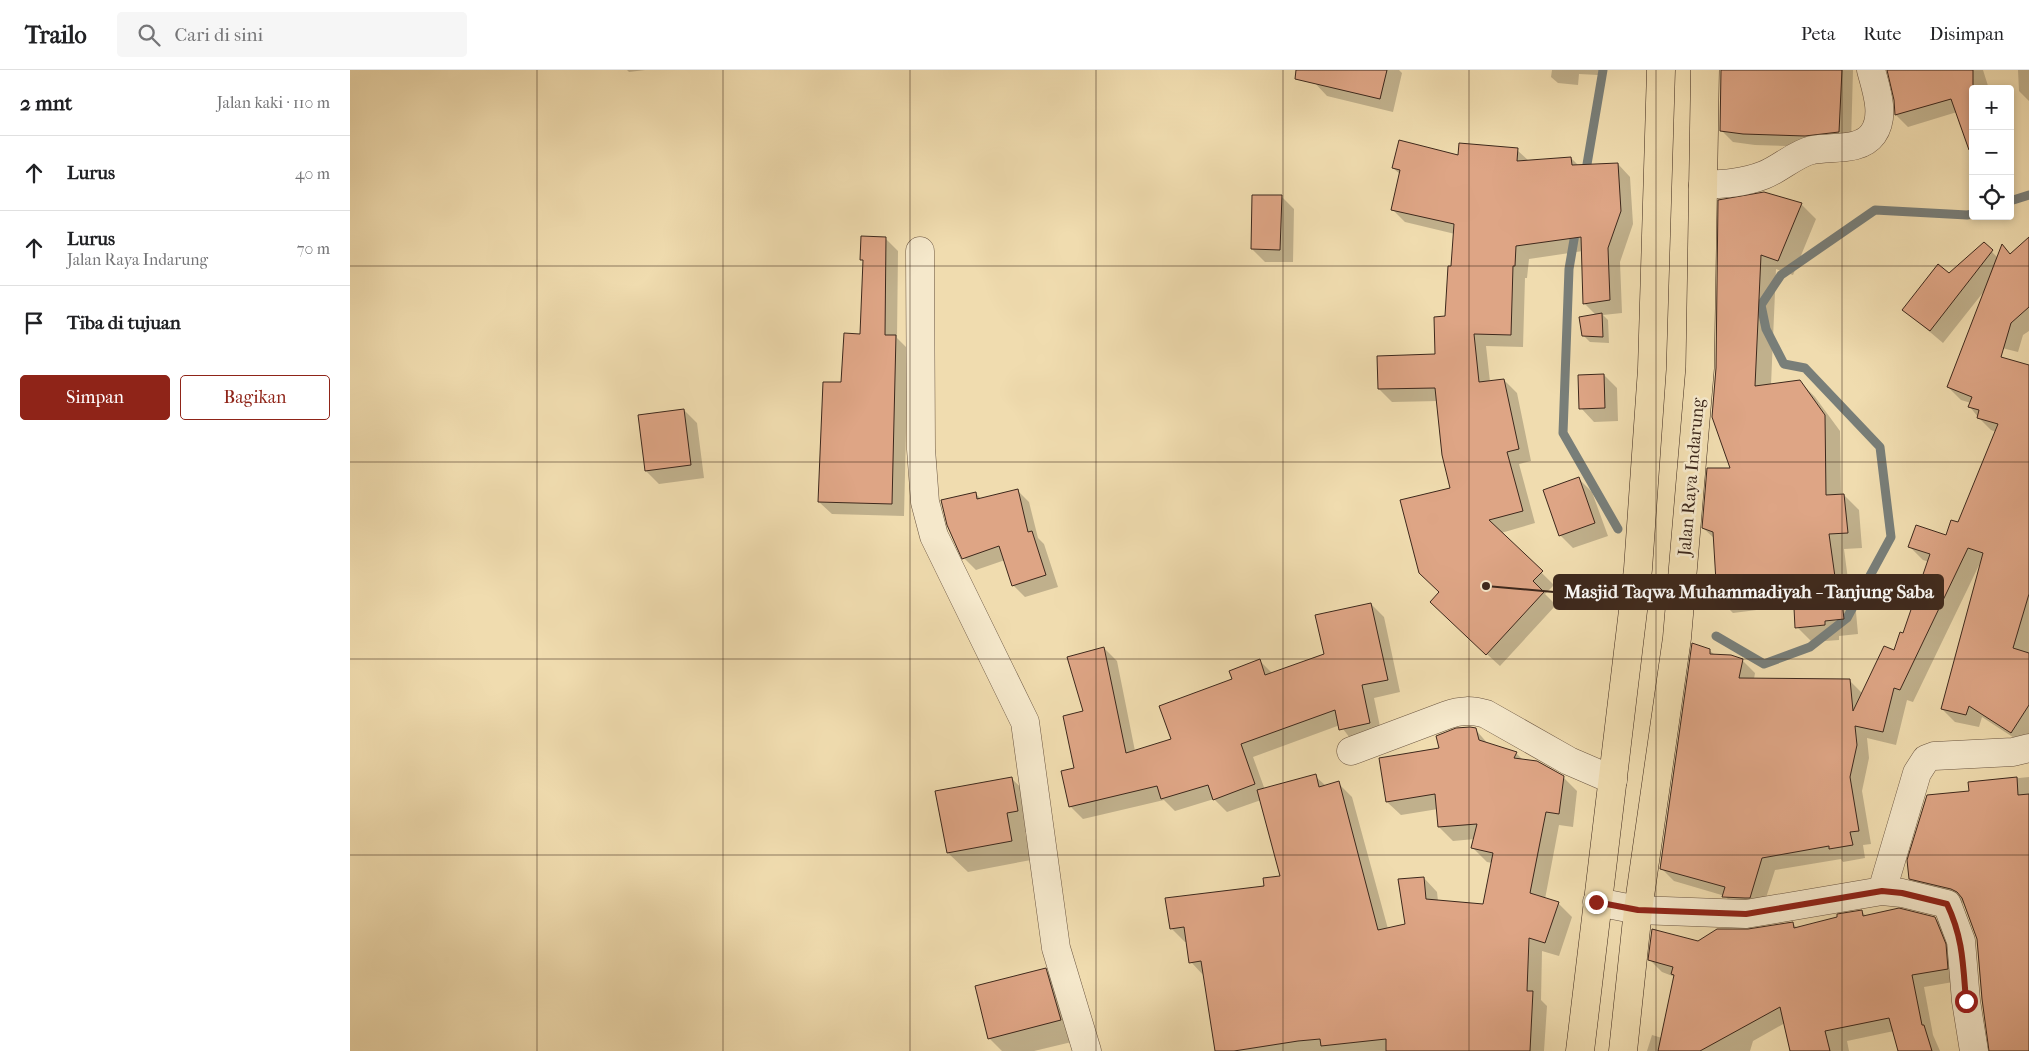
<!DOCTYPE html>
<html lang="id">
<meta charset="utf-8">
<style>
body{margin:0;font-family:"IM FELL French Canon",serif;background:#f6f6f6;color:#202124}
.controls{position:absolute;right:15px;top:15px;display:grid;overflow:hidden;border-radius:5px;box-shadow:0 2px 8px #0003}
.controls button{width:45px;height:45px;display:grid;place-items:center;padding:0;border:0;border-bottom:1px solid #e0e0e0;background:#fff;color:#202124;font:25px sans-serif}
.stop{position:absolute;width:15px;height:15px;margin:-11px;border:4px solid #8f2418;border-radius:50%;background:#fff}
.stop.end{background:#8f2418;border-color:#fff;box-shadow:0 1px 5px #0008}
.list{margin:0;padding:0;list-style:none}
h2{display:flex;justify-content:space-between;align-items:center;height:65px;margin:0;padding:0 20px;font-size:21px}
h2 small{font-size:16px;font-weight:400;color:#757577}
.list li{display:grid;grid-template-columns:32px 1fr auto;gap:15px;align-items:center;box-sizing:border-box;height:75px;padding:0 20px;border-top:1px solid #e0e0e0}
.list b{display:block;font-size:19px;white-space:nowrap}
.list p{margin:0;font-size:16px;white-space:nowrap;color:#757577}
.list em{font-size:16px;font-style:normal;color:#757577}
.actions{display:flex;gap:10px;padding:15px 20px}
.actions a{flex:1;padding:11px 0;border:1px solid #8f2418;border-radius:5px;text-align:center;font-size:18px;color:#8f2418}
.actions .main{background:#8f2418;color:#fff}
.icon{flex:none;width:28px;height:28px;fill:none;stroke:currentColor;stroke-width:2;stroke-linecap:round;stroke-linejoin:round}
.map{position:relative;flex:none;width:1679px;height:981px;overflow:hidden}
header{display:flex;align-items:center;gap:30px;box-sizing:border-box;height:70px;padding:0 25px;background:#fff;border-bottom:1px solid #e0e0e0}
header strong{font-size:24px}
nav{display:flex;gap:28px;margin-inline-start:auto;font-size:18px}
.search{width:350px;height:45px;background:#f6f6f6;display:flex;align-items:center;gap:12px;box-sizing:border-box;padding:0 18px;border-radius:5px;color:#757577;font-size:19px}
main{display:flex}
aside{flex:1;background:#fff}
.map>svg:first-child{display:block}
.shadow{fill:#0003}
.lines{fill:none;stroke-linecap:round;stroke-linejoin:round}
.stream{stroke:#787e79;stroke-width:9}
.building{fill:#dea585;stroke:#3d281c}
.minor-casing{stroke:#6a5541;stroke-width:29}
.trunk-casing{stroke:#3d281c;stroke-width:29}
.minor{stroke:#f5e8cb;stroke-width:28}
.trunk{stroke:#f0dcaf;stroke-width:28}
.route{stroke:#8f2418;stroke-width:6}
.grid{fill:none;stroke:#3d281c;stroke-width:1;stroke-opacity:0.55}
.labels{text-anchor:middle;stroke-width:5;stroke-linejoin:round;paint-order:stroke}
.street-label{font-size:18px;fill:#3d281c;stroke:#f5e8cb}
.leader{fill:none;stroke:#3d281c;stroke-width:2}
.callout-dot{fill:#3d281c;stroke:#f5e8cb;stroke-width:2}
.callout{fill:#3d281c;stroke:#3d281c;stroke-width:2}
.callout-label{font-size:19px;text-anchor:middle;font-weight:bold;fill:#fff}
</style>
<header>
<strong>Trailo</strong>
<div class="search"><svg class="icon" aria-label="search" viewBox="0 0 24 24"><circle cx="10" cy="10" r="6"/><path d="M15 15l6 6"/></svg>Cari di sini</div>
<nav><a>Peta</a><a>Rute</a><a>Disimpan</a></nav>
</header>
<main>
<aside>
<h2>2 mnt<small>Jalan kaki · 110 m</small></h2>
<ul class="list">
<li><svg class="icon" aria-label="ahead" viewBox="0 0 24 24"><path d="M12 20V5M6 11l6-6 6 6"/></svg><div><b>Lurus</b></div><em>40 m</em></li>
<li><svg class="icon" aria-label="ahead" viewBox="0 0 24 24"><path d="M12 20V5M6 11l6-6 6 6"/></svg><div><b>Lurus</b><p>Jalan Raya Indarung</p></div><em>70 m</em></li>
<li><svg class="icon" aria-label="arrive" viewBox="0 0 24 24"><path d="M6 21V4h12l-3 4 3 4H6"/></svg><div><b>Tiba di tujuan</b></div></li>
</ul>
<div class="actions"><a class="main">Simpan</a><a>Bagikan</a></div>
</aside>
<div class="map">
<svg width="1679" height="981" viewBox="0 0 1679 981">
<rect width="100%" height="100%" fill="#f0dcaf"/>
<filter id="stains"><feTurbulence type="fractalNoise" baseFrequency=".004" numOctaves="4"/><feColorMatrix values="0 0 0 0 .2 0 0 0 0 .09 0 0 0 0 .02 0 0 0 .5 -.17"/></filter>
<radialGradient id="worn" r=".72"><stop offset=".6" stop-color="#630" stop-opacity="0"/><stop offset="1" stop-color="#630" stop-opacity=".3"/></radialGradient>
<path class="shadow" d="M 277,0 L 295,0 L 279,2 Z
M 967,0 L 1049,0 L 1052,3 L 1043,42 L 977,26 L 964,12 Z
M 1202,0 L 1249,0 L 1248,5 L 1229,4 L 1228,15 L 1208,13 L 1201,7 Z
M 1372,0 L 1503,0 L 1501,73 L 1467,77 L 1405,75 L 1383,72 L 1371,60 Z
M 1538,0 L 1633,0 L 1639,19 L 1623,19 L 1607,42 L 1558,57 L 1546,45 L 1544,21 Z
M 1668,0 L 1679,0 L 1679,31 L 1669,21 Z
M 1167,80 L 1179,91 L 1221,88 L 1229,96 L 1268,94 L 1280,107 L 1283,154 L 1270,192 L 1272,243 L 1253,245 L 1258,250 L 1259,273 L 1240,272 L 1234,266 L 1246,245 L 1234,233 L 1233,181 L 1179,189 L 1177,208 L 1175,208 L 1173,277 L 1136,276 L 1140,312 L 1154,310 L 1167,323 L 1181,391 L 1169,394 L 1185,453 L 1151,463 L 1204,515 L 1195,524 L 1206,535 L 1150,596 L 1094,545 L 1090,523 L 1101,419 L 1088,331 L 1042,332 L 1029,319 L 1086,286 L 1096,248 L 1105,164 L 1055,152 L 1042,139 L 1051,105 L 1043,98 L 1109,86 Z
M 931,126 L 944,139 L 943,192 L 915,192 L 902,179 Z
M 1370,131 L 1451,134 L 1466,149 L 1443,205 L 1426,199 L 1421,315 L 1449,311 L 1465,327 L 1490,361 L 1491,425 L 1494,425 L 1509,440 L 1512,478 L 1494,479 L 1500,525 L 1505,531 L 1508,564 L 1489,566 L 1489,570 L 1462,572 L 1447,557 L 1445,535 L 1383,543 L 1368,528 L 1365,469 L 1353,458 L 1381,400 L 1367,298 Z
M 535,168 L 548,181 L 547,268 L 558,279 L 554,446 L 482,444 L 469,432 L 493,314 L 512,265 L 514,191 L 511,189 Z
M 1679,169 L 1679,261 L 1673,265 L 1668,282 L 1632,273 L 1635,220 L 1593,273 L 1554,240 L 1634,174 L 1648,188 L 1653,176 L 1661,185 Z
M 1254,305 L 1267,318 L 1268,351 L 1244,352 L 1231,338 Z
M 1679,316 L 1679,668 L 1675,675 L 1632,647 L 1629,657 L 1605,652 L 1592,639 L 1631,491 L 1563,632 L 1557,630 L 1546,675 L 1517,668 L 1519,688 L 1512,721 L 1521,774 L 1513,775 L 1515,788 L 1493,792 L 1491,789 L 1425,800 L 1412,840 L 1388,840 L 1375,826 L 1324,811 L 1311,798 L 1359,580 L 1365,585 L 1392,590 L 1405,603 L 1404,609 L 1499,610 L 1513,624 L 1554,565 L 1579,492 L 1573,490 L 1560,477 L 1597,467 L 1609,454 L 1646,362 L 1641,360 L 1628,347 L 1620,337 L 1621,333 L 1611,330 L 1598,317 Z
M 334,340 L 347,353 L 354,408 L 309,414 L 296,401 Z
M 1229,409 L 1242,422 L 1258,466 L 1223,478 L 1210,465 Z
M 667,420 L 679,432 L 688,468 L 694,474 L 708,517 L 675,527 L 663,515 L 655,490 L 626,500 L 614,488 L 625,423 L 631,429 Z
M 1021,534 L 1034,547 L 1050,622 L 1024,628 L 1032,666 L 1003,672 L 990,655 L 903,687 L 915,720 L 965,706 L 976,716 L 988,713 L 1002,727 L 1038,859 L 1057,855 L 1074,808 L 1087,822 L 1088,831 L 1134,835 L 1142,793 L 1137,792 L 1123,778 L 1125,769 L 1103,771 L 1089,757 L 1088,739 L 1051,745 L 1037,732 L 1090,679 L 1125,659 L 1139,675 L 1166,683 L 1173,690 L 1213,707 L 1227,721 L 1223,757 L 1209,755 L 1195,829 L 1208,833 L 1222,847 L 1209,886 L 1192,881 L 1191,930 L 1197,936 L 1194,981 L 866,981 L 855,907 L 841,892 L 838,872 L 835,872 L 821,858 L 931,807 L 911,730 L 877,742 L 864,729 L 825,741 L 814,730 L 733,749 L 720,736 L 735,642 L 754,578 L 767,591 L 785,681 L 823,670 L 883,610 L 910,591 L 923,604 L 975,584 Z
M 1679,707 L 1679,981 L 1640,981 L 1627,865 L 1613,833 L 1573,821 L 1560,808 L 1621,722 L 1620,713 Z
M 661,708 L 681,727 L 686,760 L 675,762 L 681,790 L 618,802 L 598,783 Z
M 1512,842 L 1516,846 L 1585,848 L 1597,861 L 1609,911 L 1574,917 L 1583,965 L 1590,981 L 1550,981 L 1544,961 L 1497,971 L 1499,981 L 1441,981 L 1435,953 L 1403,971 L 1400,981 L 1297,981 L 1302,965 L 1312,968 L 1325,907 L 1312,902 L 1300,890 L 1348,872 L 1398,861 L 1442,853 L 1447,858 Z
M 695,900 L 715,919 L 730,970 L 684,981 L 652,981 L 639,968 Z"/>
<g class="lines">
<path class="stream" d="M 1235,106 L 1253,0
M 1660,131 L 1679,125
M 1226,158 L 1219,199 L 1213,363 L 1268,459
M 1366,566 L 1414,594 L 1460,577 L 1497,548 L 1541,467 L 1530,377 L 1455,298 L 1434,294 L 1416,259 L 1411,235 L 1431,205 L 1525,140 L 1617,145 L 1623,144"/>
</g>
<path class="building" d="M 946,0 L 1037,0 L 1030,29 L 945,9 Z
M 1371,0 L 1492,0 L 1489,62 L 1455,66 L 1393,64 L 1370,61 Z
M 1537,0 L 1623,0 L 1623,79 L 1619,80 L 1601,29 L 1545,45 L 1544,30 Z
M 1049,70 L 1108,85 L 1109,73 L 1168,78 L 1167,91 L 1221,87 L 1222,95 L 1268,93 L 1271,141 L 1258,178 L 1260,230 L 1233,234 L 1231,167 L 1166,176 L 1165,196 L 1163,196 L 1161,265 L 1124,264 L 1129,312 L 1154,309 L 1169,379 L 1157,382 L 1173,441 L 1139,450 L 1193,501 L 1183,511 L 1194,522 L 1136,585 L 1080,532 L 1089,522 L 1069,503 L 1050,430 L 1100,418 L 1092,385 L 1085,318 L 1028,319 L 1027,286 L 1085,284 L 1084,247 L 1095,246 L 1098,196 L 1101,196 L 1104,154 L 1041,140 L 1050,100 L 1042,98 Z
M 1414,122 L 1452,133 L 1428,191 L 1411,185 L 1405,316 L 1450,310 L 1475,345 L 1476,425 L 1494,424 L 1498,463 L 1479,464 L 1486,514 L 1490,514 L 1494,549 L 1475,551 L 1475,555 L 1445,558 L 1443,518 L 1367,528 L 1363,462 L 1352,458 L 1357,398 L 1380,398 L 1362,347 L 1366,298 L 1368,130 Z
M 902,125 L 932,125 L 930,180 L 901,179 Z
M 511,166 L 536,167 L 535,265 L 546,265 L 542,434 L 468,432 L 473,312 L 491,312 L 494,263 L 510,264 L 513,190 L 510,190 Z
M 1679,167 L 1679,237 L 1661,253 L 1651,287 L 1679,295 L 1679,524 L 1663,578 L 1679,583 L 1679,635 L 1661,663 L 1619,636 L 1616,645 L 1591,639 L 1633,483 L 1618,478 L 1550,620 L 1544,618 L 1533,662 L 1505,656 L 1507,675 L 1500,707 L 1509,761 L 1500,762 L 1503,775 L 1479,779 L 1479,776 L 1412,788 L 1400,828 L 1395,828 L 1372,827 L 1375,817 L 1310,799 L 1342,573 L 1360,579 L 1360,584 L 1381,585 L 1393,589 L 1389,608 L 1500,609 L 1503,641 L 1534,576 L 1544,580 L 1550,562 L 1553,563 L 1580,484 L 1558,477 L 1566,455 L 1596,465 L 1601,450 L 1608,452 L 1648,354 L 1627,348 L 1629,340 L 1618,337 L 1622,327 L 1597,317 L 1652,174 L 1660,184 Z
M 1634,172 L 1643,180 L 1580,261 L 1552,240 L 1588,194 L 1599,203 Z
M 1252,243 L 1253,267 L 1232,266 L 1229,247 Z
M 1254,304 L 1255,338 L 1229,339 L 1228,305 Z
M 334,339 L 341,395 L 295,401 L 288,345 Z
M 1229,407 L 1245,453 L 1209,466 L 1193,420 Z
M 668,419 L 678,462 L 682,461 L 696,505 L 662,516 L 649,476 L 612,489 L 597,455 L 591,430 L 626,422 L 627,429 Z
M 1021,533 L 1038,610 L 1012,615 L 1020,653 L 989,660 L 985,640 L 891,674 L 905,714 L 863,730 L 858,715 L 811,729 L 807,716 L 719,737 L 711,701 L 724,698 L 713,646 L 733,641 L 717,587 L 754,577 L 776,683 L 821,669 L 809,636 L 882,609 L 879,601 L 910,589 L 915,605 L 974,584 L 965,545 Z
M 1120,657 L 1126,658 L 1129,670 L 1167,682 L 1164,688 L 1187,691 L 1214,706 L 1209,744 L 1196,742 L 1180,823 L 1209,832 L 1195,873 L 1179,868 L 1177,921 L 1183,921 L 1180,981 L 1036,981 L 1036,969 L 971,976 L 970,969 L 948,971 L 884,981 L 865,981 L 851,891 L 839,893 L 834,857 L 820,859 L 815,828 L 914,816 L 913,808 L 930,806 L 907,720 L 966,704 L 969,717 L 989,711 L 1028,860 L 1055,854 L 1048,809 L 1074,807 L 1076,829 L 1133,834 L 1143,783 L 1121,778 L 1127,754 L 1088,757 L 1085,724 L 1036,732 L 1029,688 L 1089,678 L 1086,666 L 1106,658 Z
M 662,707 L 668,741 L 657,743 L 662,771 L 597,783 L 585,721 Z
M 1667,707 L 1668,725 L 1679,724 L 1679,981 L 1639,981 L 1632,929 L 1627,869 L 1612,828 L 1607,822 L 1601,819 L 1559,809 L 1557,790 L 1577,725 L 1619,721 L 1618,712 Z
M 1549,838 L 1585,847 L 1596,874 L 1598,899 L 1562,905 L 1572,955 L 1574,955 L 1582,981 L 1548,981 L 1539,948 L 1475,961 L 1480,981 L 1440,981 L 1430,937 L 1350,981 L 1308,981 L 1324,905 L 1321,904 L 1323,897 L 1298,890 L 1302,859 L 1348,871 L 1367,859 L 1398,859 L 1443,852 L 1444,858 L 1487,847 L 1487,844 L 1512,840 L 1513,846 Z
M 696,898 L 711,950 L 638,969 L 625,916 Z"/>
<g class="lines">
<g class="minor-casing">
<path id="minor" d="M 1353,115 C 1374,114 1394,113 1414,105 C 1430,99 1445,84 1462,80 C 1481,76 1510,82 1523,64 C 1536,46 1526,19 1521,0
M 570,181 L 571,379 L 575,432 L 584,466 L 675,652 L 706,878 L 737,981
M 1001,681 L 1097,645 C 1111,640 1121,640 1136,644 L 1219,691 L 1263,710
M 1532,821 L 1552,823 L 1597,834 L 1611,871 L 1616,931 L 1624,981
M 1247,832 L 1288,840 L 1396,844 L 1532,821 L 1567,703 L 1576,689 L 1584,686 L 1663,682 L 1679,678"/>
</g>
<g class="trunk-casing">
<path id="trunk" d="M 1230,981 L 1288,499 L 1302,299 L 1311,0
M 1273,981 L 1288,840 L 1327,568 L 1350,298 L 1355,0"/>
</g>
<use href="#minor" class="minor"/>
<use href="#trunk" class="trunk"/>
</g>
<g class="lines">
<path class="route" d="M 1246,832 L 1288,840 L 1396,844 L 1532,821 L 1552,823 L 1597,834 C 1613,868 1613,894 1616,931"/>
</g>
<path class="grid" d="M 187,0 L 187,981M 373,0 L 373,981M 560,0 L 560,981M 746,0 L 746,981M 933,0 L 933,981M 1119,0 L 1119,981M 1306,0 L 1306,981M 1492,0 L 1492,981M 0,196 L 1679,196M 0,392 L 1679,392M 0,589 L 1679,589M 0,785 L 1679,785"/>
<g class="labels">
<g class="street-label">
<text transform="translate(1341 407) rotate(-85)" y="6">Jalan Raya Indarung</text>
</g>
</g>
<path class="leader" d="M1136 516L1204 522"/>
<circle class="callout-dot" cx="1136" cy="516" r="5"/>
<rect class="callout" x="1204" y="505" width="389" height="34" rx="5"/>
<g class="callout-label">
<text x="1399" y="528">Masjid Taqwa Muhammadiyah - Tanjung Saba</text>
</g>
<rect width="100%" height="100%" filter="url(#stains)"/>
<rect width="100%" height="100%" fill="url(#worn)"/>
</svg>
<div class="controls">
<button>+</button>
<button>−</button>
<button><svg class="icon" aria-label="locate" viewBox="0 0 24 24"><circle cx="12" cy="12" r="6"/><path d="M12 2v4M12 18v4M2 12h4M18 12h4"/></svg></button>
</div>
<div class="stop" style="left:1616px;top:931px"></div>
<div class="stop end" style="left:1246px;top:832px"></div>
</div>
</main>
